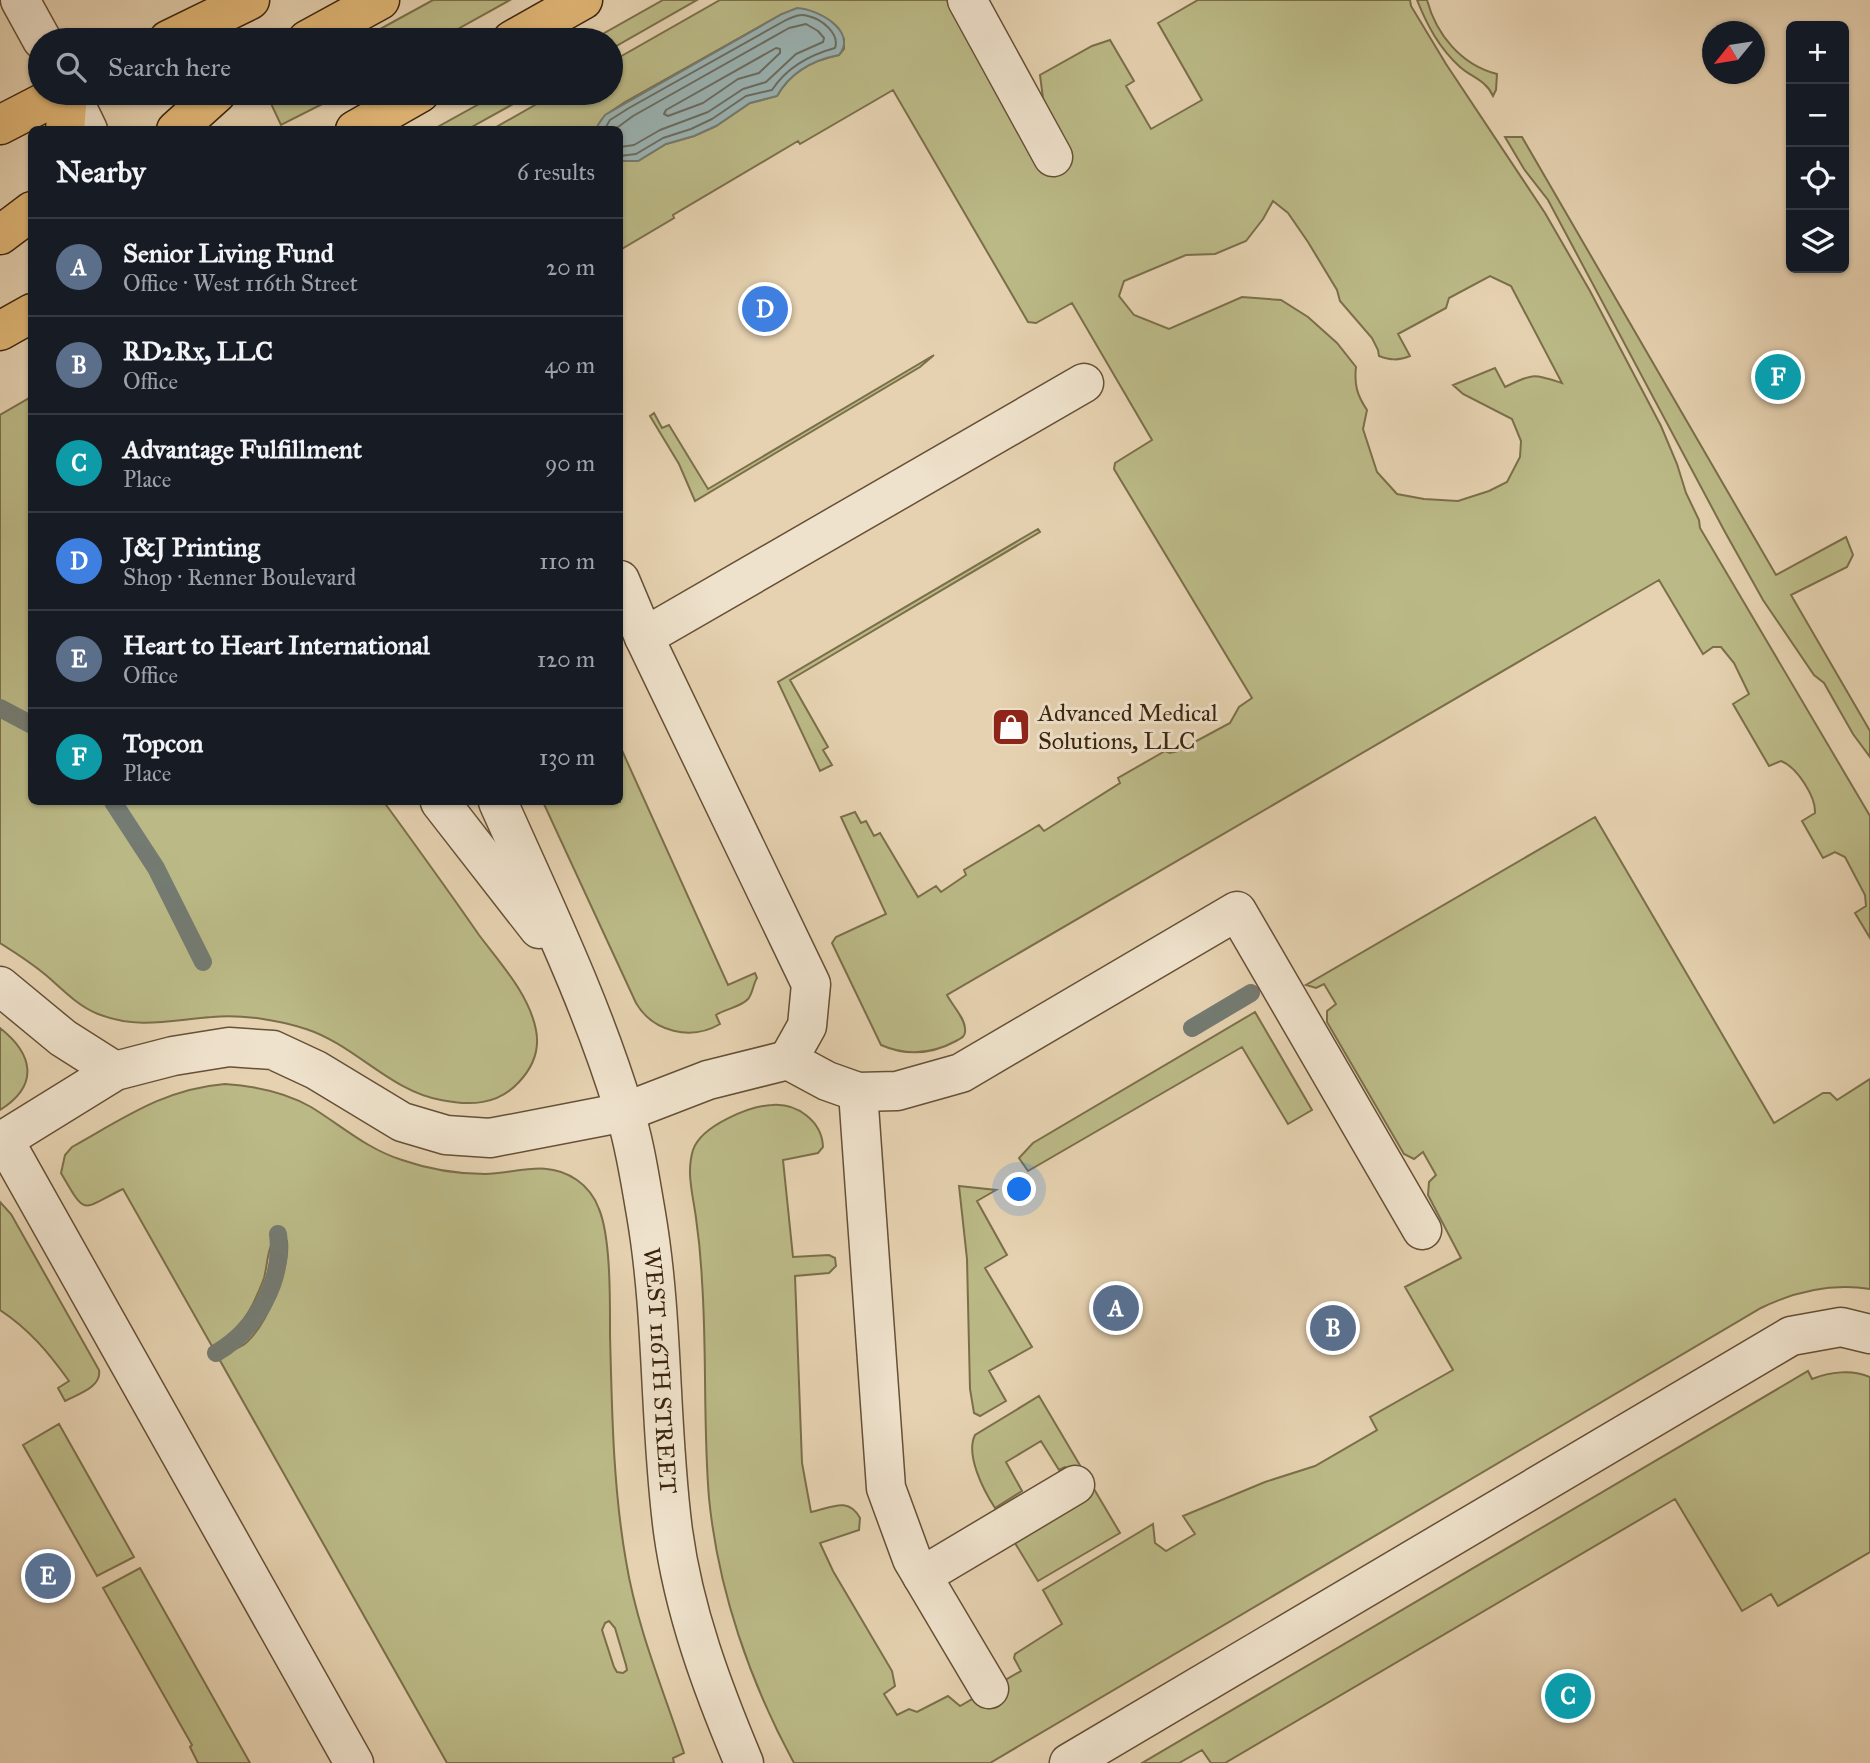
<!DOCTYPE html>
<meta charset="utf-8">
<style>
body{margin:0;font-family:"IM FELL Great Primer",serif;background:#20242c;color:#f1f3f6}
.controls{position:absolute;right:21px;top:21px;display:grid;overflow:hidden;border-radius:10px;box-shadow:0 2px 5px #0004}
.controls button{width:63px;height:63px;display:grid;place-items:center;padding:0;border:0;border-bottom:2px solid #363941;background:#171b24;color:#f1f3f6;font:35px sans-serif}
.compass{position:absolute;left:1702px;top:21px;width:63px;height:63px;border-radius:50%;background:#171b24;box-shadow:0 2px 5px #0004;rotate:240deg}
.you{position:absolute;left:1020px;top:1190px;width:24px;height:24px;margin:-18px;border:5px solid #fff;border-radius:50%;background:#1a73e8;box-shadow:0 0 0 10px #1a73e833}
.badge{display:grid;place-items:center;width:46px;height:46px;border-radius:50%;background:#1a73e8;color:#fff;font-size:23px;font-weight:700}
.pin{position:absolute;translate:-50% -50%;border:4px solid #fff;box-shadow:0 2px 7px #0006}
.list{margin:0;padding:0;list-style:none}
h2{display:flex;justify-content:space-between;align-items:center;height:91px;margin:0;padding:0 28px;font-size:30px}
h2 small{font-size:23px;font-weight:400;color:#9ea1a6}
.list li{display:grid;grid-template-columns:46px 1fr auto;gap:21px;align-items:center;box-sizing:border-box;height:98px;padding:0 28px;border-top:2px solid #363941}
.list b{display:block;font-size:26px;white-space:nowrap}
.list p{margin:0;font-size:23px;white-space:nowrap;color:#9ea1a6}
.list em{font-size:23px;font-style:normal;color:#9ea1a6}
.icon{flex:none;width:38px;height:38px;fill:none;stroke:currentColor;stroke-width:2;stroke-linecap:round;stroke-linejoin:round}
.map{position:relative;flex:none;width:1870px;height:1763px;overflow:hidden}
.search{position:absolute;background:#171b24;box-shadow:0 2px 5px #0004;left:28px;top:28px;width:595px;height:77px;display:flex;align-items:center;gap:18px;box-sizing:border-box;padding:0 24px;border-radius:38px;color:#9ea1a6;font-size:26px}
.panel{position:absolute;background:#171b24;box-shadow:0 2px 5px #0004;left:28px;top:126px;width:595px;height:679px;border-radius:10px}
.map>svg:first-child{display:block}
.green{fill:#bbba87;stroke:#7b6f4a;stroke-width:2;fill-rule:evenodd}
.water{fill:#9ab5b6;stroke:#747b72;stroke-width:2}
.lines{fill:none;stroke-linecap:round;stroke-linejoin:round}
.shore{stroke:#6a6c62;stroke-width:2}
.stream{stroke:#747b72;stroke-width:18}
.minor-casing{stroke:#665036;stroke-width:41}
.major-casing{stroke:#3b240d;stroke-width:41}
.minor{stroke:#efe2cc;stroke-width:38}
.major{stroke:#e3b978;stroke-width:38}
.labels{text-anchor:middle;stroke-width:6;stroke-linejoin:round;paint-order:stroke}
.poi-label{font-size:24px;fill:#3b240d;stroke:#efe2cc;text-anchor:start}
.street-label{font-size:24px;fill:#3b240d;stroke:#efe2cc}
</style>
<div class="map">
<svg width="1870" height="1763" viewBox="0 0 1870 1763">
<rect width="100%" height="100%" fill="#e6d2b1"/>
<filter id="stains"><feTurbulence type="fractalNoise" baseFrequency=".00286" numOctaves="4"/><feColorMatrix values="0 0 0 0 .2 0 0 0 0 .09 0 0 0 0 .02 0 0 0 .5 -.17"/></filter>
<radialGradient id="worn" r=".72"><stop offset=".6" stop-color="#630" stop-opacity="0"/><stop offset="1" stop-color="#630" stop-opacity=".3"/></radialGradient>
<path class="green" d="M 433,0 L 510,0 L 438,40 L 360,40 Z
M 663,0 L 697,0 L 611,49 L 611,40 L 592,40 Z
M 720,0 L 947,0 L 1012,116 L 1044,106 L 1040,75 L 1092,46 L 1110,40 L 1134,81 L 1126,86 L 1151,129 L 1202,100 L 1158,23 L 1198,0 L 1410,0 L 1411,6 L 1446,64 L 1545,213 L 1590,291 L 1661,426 L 1677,464 L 1686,493 L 1699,520 L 1700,528 L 1870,816 L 1870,938 L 1855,913 L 1866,906 L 1865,895 L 1845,857 L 1835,852 L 1823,858 L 1802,821 L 1815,813 C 1816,797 1797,767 1781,761 L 1769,766 L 1733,704 L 1749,694 L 1734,663 L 1721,647 L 1713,647 L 1703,654 L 1659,580 L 947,995 C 952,1005 965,1018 965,1029 C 966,1036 962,1038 956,1041 C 932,1054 906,1056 881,1045 L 832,943 L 836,937 L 886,914 L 841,817 L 855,812 L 861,823 L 866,821 L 874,836 L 880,833 L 918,897 L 936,886 L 941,892 L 966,875 L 964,870 L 1039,825 L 1044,831 L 1120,783 L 1118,778 L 1165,751 L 1170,753 L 1178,751 L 1230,723 L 1239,707 L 1252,698 L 1114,469 L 1115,463 L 1152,440 L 1072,303 L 1036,323 L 1028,322 L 893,90 L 800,144 L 798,141 L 673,215 L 674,218 L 620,250 L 620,161 L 638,161 L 666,144 L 694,136 L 716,126 L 750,103 L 777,96 C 790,73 813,60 839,55 L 844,49 L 844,39 L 782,14 L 625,102 C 614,110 600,116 597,129 L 491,130 L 556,93 L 611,93 L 611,62 ZM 1273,201 L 1288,213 L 1308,242 L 1337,290 L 1340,301 L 1372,338 L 1378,350 L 1379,356 C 1390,360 1398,361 1410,356 L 1398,334 L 1446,308 L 1449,298 L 1490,276 L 1511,286 L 1562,383 C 1533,374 1533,373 1505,387 L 1495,368 L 1453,385 L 1463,394 L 1512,419 L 1521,441 L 1520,457 L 1507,482 L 1489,491 L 1458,501 L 1424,499 L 1397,494 L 1377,472 L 1363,429 L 1367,410 C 1357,395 1354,385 1356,367 L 1337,343 L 1308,317 L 1281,300 L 1242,297 L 1169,329 L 1134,315 L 1119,296 L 1124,281 L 1186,255 L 1215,254 L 1246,241 L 1263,219 Z
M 1417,0 L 1427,0 C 1436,34 1461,65 1497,74 L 1496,90 L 1493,96 C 1486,80 1471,77 1460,67 C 1439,48 1427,25 1417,0 Z
M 266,93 L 344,93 L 281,125 Z
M 499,93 L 533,93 L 468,129 L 434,129 Z
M 1505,137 L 1522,137 L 1776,575 L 1846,537 L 1853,555 L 1847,567 L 1791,595 L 1870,731 L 1870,757 L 1853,734 L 1824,683 L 1814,675 L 1763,600 L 1725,532 L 1548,200 L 1524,169 Z
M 934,355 L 920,367 L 695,501 L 679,464 L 650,416 L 654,413 L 662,428 L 669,425 L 708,489 Z
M 31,397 L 32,802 L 384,802 C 416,846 448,890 479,935 C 500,963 529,994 536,1030 C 540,1050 533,1067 519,1082 C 498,1105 470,1106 441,1100 C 390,1091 355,1045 306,1029 C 278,1020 242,1014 212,1017 C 171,1020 139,1030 98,1014 C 78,1006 63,990 47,976 C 33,964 16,953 0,943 L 0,415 Z
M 1038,529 L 1040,532 L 790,680 L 828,747 L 823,750 L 832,765 L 820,771 L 778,682 Z
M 620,746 L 728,985 L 755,973 L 757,978 C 753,984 753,993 748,999 C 741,1007 725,1009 716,1015 L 720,1024 C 691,1041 653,1032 636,1003 L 543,802 L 620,802 Z
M 1595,817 L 1774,1123 L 1823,1093 L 1830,1093 L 1837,1100 L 1870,1079 L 1870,1289 C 1831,1283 1796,1291 1761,1308 L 990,1763 L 794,1763 C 750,1682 718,1590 709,1498 C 703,1426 707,1353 702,1281 C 701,1260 699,1239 696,1218 C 693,1195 686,1173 693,1150 C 701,1126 749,1106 772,1105 C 797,1103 822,1121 823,1147 L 818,1153 L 783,1160 L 793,1257 L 829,1255 L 835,1258 L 836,1266 L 829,1273 L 795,1276 L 802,1463 L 811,1512 C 831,1508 848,1496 860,1518 L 859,1530 L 820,1543 L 833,1571 L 892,1671 L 895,1686 L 884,1694 L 897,1715 L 909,1709 L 917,1712 L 948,1696 L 960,1706 L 1021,1671 L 1014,1658 L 1015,1654 L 1062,1624 L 1043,1590 L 1153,1524 L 1155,1543 L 1166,1551 L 1195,1534 L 1183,1516 L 1265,1482 L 1315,1466 L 1377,1430 L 1370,1417 L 1453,1370 L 1405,1287 L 1461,1258 L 1428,1195 L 1429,1182 L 1436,1175 L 1423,1152 L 1414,1159 L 1404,1154 L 1327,1022 L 1327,1011 L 1336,1004 L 1324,984 L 1316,988 L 1306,985 Z
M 1255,1012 L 1312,1110 L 1288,1124 L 1242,1047 L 1028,1171 L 1019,1158 L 1033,1143 Z
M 0,1028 C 33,1054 40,1085 0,1110 Z
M 225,1084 C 255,1086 285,1092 311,1107 C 342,1126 367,1149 402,1160 C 428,1169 457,1174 485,1174 C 518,1173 547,1159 577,1180 C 587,1187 595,1198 599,1209 C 611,1238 610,1302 610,1335 C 612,1411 613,1487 626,1561 C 637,1628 663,1689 684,1753 L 673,1758 L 674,1763 L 447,1763 L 218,1357 C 227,1351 240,1349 247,1342 C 267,1324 290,1268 287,1241 L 281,1234 C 267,1240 268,1264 264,1278 C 261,1287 257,1295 253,1304 C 243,1323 231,1338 213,1348 L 123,1189 C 81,1209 87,1218 61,1173 L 65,1155 L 72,1147 C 124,1118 164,1089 225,1084 ZM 609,1621 L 615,1628 L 626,1665 L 627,1670 L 623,1673 L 617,1672 L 614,1667 L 602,1630 L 605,1623 Z
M 959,1186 L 996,1190 L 977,1201 L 1007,1255 L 985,1268 L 1032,1347 L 989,1371 L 1006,1401 L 980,1416 L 974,1413 L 970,1389 L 967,1259 Z
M 0,1202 L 11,1214 L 99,1370 C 102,1387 78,1394 65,1401 L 58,1388 L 69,1381 C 49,1353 29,1329 0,1310 Z
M 1808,1371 L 1812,1379 C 1830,1372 1852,1369 1870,1377 L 1870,1552 L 1778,1606 L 1771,1594 L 1742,1611 L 1675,1499 L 1225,1763 L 1211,1763 L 1202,1750 L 1179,1763 L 1142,1763 Z
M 1039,1396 L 1120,1533 L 1038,1581 L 1015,1543 L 1085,1500 L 1065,1467 L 1059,1470 L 1041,1441 L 1006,1462 L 1022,1491 L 995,1508 C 984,1491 965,1455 975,1435 Z
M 59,1424 L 134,1557 L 97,1576 L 23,1445 Z
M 140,1568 L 250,1763 L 198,1763 L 190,1747 L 192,1745 L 103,1588 Z"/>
<path class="water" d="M 797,8 C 818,9 858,31 839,55 C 813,60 790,73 777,96 L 750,103 L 716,126 L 694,136 L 666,144 L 638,161 L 620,161 L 620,130 L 597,129 L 598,125 L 605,115 L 782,14 Z"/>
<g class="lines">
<path class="shore" d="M 776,48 L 780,49 L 780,53 L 759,73 L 738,79 L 703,103 L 668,116 L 664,114 L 666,110 Z
M 604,130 L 610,120 L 629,108 L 786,20 C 793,17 800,13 808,16 C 822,19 840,34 835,48 C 809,55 787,67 772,90 L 746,96 L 712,119 L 691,129 L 663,138 L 636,154 L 620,156
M 614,130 L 633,116 L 789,28 L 806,24 L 818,31 L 824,38 L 823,42 L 796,54 L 766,82 L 743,89 L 708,112 L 660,130 L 634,145 L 620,147"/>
<path class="stream" d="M 0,708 L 32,725
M 113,802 L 156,868 L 203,962
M 1192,1028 L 1251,993
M 216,1353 C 256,1330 284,1280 278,1234"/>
<g class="minor-casing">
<g id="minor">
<path d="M 20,0 L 42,40"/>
<path d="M 967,0 L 1053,157"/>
<path d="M 70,93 L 88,130"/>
<path d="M 620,580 L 644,637 L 811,984 L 807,1026 L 788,1060"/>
<path d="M 644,637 L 1084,383"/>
<path d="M 440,802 L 539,929"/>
<path id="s1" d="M 498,802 C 543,903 592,1004 624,1110 C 635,1143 640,1180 646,1214 C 664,1319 659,1425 673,1531 C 684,1612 712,1687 744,1763"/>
<path d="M 0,986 L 63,1038 L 115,1071"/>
<path d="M 858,1092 L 886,1488 L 912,1559 L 989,1689"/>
<path d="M 4,1140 L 354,1763"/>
<path d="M 0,1142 L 115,1071 L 173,1056 L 229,1047 L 273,1050 L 316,1070 L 402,1122 L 446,1135 L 490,1138 L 625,1112 L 708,1080 L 788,1060 L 827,1081 L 858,1092 L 897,1091 L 961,1073 L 1237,911 L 1422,1230"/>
<path d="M 922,1576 L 1075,1485"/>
<path d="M 1069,1763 L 1791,1336 L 1841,1327 L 1870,1334"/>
</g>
</g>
<g class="major-casing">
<path id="major" d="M 168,40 L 250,0
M 307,40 L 380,0
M 512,40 L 583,0
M 0,125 L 62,93
M 65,130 L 68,93
M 176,130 L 217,93
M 355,130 L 420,93
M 0,235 L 32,211
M 0,331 L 32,313"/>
</g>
<use href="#minor" class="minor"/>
<use href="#major" class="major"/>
</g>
<defs>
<g id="shop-square" transform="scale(2.0125)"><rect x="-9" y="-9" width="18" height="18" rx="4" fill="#8f2418" stroke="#efe2cc"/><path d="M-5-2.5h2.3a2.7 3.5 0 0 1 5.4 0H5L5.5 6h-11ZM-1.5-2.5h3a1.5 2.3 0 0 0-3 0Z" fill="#fff"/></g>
</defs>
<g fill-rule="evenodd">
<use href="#shop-square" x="1011" y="727"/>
</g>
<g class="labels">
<g class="poi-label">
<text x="1038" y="721">Advanced Medical<tspan x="1038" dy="28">Solutions, LLC</tspan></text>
</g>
<g class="street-label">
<text dy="8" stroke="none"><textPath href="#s1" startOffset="597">WEST 116TH STREET</textPath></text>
</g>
</g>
<rect width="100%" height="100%" filter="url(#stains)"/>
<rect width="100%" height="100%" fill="url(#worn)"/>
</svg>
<div class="controls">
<button>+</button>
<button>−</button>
<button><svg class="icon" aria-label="locate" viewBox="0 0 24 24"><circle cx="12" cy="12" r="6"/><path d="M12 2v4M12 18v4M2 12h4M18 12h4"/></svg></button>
<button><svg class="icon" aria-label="layers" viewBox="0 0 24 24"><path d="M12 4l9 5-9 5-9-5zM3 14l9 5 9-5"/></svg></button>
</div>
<svg class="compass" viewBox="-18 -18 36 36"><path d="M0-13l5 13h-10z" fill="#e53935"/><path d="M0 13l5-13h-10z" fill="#9ea1a6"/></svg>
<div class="you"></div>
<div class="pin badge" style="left:1116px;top:1308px;background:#5c6f8a">A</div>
<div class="pin badge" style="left:1333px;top:1328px;background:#5c6f8a">B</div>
<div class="pin badge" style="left:1568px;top:1696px;background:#0f9aa8">C</div>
<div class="pin badge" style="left:765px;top:309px;background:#3f7fe0">D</div>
<div class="pin badge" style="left:48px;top:1576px;background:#5c6f8a">E</div>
<div class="pin badge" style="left:1778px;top:377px;background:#0f9aa8">F</div>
<div class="search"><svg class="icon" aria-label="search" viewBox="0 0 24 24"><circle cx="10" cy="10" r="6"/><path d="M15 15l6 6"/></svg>Search here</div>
<section class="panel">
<h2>Nearby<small>6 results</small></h2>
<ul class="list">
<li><span class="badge" style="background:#5c6f8a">A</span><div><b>Senior Living Fund</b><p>Office · West 116th Street</p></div><em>20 m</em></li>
<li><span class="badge" style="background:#5c6f8a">B</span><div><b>RD2Rx, LLC</b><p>Office</p></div><em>40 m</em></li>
<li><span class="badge" style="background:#0f9aa8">C</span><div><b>Advantage Fulfillment</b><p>Place</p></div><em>90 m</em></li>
<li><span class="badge" style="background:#3f7fe0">D</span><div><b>J&amp;J Printing</b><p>Shop · Renner Boulevard</p></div><em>110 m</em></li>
<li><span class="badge" style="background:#5c6f8a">E</span><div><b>Heart to Heart International</b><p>Office</p></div><em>120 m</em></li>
<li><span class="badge" style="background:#0f9aa8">F</span><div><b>Topcon</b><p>Place</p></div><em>130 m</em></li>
</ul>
</section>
</div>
